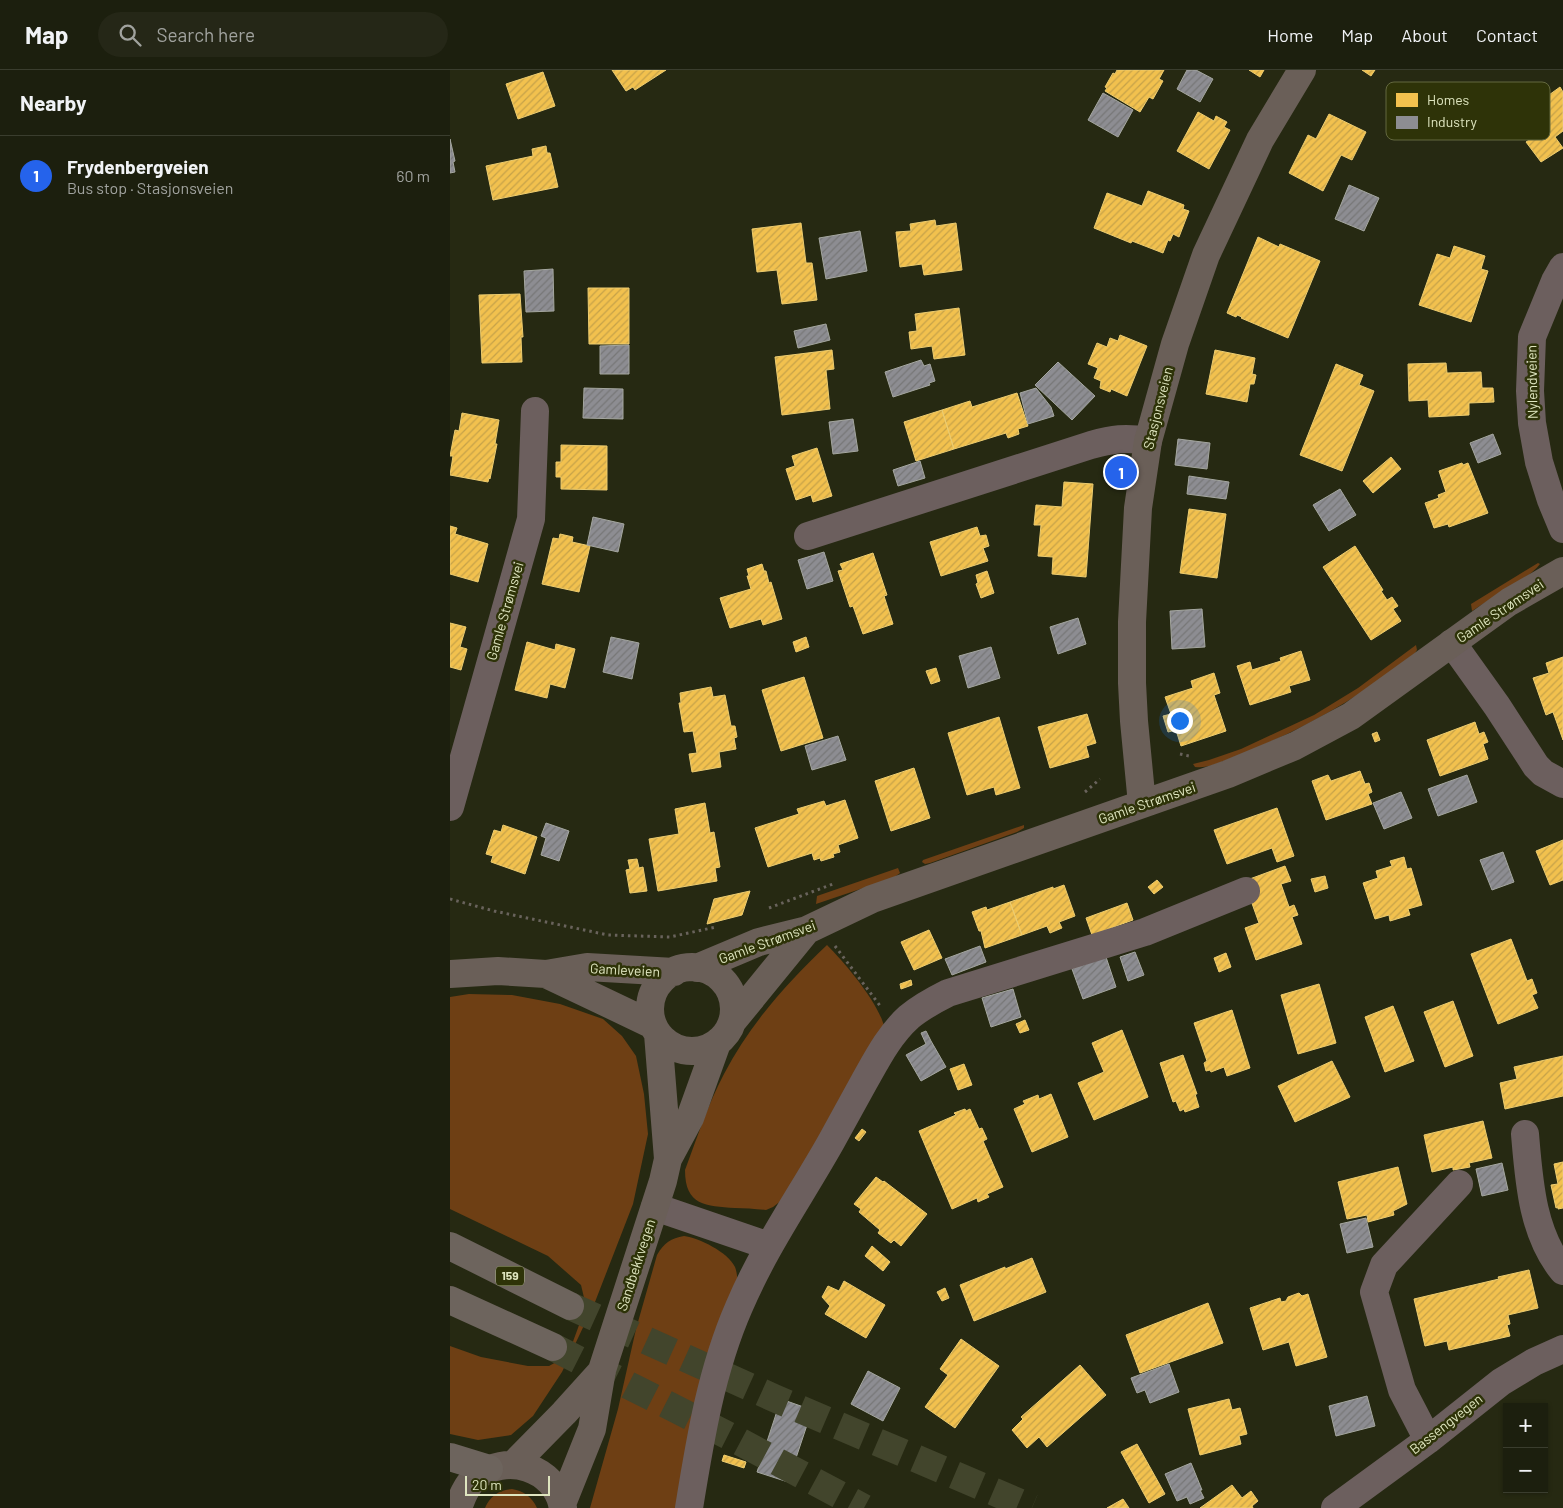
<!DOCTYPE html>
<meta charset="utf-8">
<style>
body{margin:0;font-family:Barlow,sans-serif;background:#252717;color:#f1f3f6}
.controls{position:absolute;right:15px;bottom:15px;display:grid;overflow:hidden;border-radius:0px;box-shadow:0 1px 4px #0004}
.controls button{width:45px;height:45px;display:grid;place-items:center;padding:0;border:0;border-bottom:1px solid #3a3d2e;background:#1c1f0e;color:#f1f3f6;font:25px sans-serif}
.scale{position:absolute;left:15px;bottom:12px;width:85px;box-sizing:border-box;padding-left:5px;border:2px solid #dee5bf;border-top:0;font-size:14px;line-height:18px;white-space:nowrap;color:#dee5bf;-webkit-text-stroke:4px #2e3308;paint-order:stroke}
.you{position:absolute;left:729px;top:650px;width:18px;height:18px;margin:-12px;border:4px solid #fff;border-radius:50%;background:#1a73e8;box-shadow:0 0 0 8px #1a73e833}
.badge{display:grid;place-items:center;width:32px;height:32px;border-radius:50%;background:#2563eb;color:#fff;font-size:16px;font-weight:700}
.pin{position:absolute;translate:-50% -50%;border:2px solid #fff;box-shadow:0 1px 5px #0006}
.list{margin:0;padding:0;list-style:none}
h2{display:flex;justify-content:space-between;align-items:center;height:65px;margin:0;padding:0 20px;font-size:21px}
h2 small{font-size:16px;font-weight:400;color:#a0a29e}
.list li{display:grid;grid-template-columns:32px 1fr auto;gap:15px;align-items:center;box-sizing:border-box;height:80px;padding:0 20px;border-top:1px solid #3a3d2e}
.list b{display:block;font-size:19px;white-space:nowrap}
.list p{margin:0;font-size:16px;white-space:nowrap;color:#a0a29e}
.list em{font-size:16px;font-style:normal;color:#a0a29e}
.icon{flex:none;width:28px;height:28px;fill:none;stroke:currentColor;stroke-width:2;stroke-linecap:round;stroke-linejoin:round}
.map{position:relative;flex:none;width:1113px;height:1438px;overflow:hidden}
header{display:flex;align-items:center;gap:30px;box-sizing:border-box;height:70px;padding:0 25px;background:#1c1f0e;border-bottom:1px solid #3a3d2e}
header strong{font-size:24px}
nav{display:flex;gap:28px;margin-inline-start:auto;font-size:18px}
.search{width:350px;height:45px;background:#252717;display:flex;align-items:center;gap:12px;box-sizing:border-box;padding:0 18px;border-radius:28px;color:#a0a29e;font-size:19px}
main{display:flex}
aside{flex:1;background:#1c1f0e}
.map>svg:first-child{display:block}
.grass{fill:#6e3f14}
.homes{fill:url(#homes-hatch);stroke:#eccc70}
.industry{fill:url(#industry-hatch);stroke:#a5a7a0}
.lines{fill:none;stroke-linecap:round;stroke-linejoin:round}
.highway-tunnel{stroke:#42452c;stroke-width:28;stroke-dasharray:28 14;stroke-linecap:butt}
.path{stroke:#69635c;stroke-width:3;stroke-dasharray:2.5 4;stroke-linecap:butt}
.minor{stroke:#6c5f5e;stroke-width:28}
.major{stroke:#6a5f58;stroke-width:28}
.highway{stroke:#6d645d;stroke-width:28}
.labels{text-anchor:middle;stroke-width:5;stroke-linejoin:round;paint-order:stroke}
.shield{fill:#2e3308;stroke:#a9b088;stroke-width:1}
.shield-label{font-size:12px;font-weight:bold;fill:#dee5bf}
.street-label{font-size:14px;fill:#dee5bf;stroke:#2e3308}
.key{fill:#2e3308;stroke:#63683f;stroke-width:1}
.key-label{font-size:14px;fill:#dee5bf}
</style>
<header>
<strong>Map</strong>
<div class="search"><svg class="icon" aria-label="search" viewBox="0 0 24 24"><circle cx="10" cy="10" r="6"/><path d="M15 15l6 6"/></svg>Search here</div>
<nav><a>Home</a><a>Map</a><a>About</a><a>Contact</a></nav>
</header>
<main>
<aside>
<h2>Nearby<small></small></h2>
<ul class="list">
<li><span class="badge">1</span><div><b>Frydenbergveien</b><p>Bus stop · Stasjonsveien</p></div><em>60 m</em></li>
</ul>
</aside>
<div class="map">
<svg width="1113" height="1438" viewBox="0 0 1113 1438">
<defs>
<pattern id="homes-hatch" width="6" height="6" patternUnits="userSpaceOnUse" patternTransform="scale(1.25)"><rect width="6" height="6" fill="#f2c14e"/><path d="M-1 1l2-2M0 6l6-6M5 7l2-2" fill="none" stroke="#c6a249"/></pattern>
<pattern id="industry-hatch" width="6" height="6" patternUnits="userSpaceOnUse" patternTransform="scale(1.25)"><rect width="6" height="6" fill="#8d8d92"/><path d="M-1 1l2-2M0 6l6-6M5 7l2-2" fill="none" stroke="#777"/></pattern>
</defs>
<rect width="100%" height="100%" fill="#262912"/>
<path class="grass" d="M 1088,493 L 1090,494 C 1077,511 1041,528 1022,541 L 1021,534 Z
M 966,575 L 967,580 L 965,583 C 912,627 852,660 789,685 C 775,690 760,699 745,697 L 743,694 L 759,690 L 791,679 L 864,645 L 908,618 Z
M 574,755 L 574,758 L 567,762 L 480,793 L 475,794 L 472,792 L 473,790 Z
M 448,798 L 450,803 L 443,808 L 366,834 L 367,826 Z
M 377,875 C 395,893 428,932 434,956 L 336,1127 L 323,1137 L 316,1140 C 306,1139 295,1138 285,1138 C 256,1136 235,1136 235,1100 C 247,1068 258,1034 274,1004 C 300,954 337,913 377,875 Z
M 19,924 L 62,925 L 110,934 L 153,949 L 172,966 L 186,986 L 194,1024 L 198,1064 L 183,1134 L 145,1232 L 112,1302 L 83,1346 L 61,1365 L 28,1370 L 0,1364 L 0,1276 L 31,1287 L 78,1296 L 99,1296 L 108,1291 L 121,1277 L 136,1236 L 131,1215 L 98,1186 L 0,1139 L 0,927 Z
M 234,1166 C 249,1168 278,1182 285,1197 C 287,1202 287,1207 288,1213 L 228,1438 L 140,1438 L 168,1339 L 186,1259 L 207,1185 C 214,1173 221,1168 234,1166 Z
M 62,1419 C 74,1421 82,1427 87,1438 L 35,1438 C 40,1426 49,1420 62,1419 Z"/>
<path class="homes" d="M 162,0 L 216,0 L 185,20 L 183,17 L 176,21 Z
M 667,0 L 714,0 L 709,9 L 713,11 L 703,29 L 699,27 L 690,42 L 655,21 L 657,18 L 655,17 L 663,3 L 665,4 Z
M 799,0 L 814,0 L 810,7 Z
M 912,0 L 925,0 L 921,6 Z
M 93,2 L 105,36 L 68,49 L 56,14 Z
M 1110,17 L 1113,22 L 1113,61 L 1105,67 L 1113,78 L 1091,92 L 1076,72 L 1085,66 L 1079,58 L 1090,50 L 1081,38 Z
M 748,42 L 764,51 L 766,46 L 777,52 L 774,57 L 780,60 L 759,99 L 727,81 Z
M 879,44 L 916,62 L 902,90 L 891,85 L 873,121 L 839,103 L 858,65 L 866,69 Z
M 96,76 L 97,83 L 100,83 L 108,117 L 43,130 L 36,96 L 83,86 L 82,79 Z
M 698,121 L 734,135 L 733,139 L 739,141 L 729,167 L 723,164 L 720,171 L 718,170 L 713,183 L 682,171 L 681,173 L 644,158 L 657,123 L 692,136 Z
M 485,150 L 486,156 L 506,153 L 512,200 L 474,205 L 472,194 L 450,197 L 446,162 L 461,161 L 460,154 Z
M 351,153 L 356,193 L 362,193 L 367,230 L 332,234 L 327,200 L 307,202 L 302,159 Z
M 808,167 L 829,177 L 830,174 L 870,191 L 838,268 L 791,248 L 792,247 L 787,245 L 786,247 L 777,243 Z
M 1004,176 L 1035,186 L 1031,199 L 1038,201 L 1021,252 L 969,235 L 987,184 L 1000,188 Z
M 138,218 L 179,218 L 179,274 L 139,274 Z
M 70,224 L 73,267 L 71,267 L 72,292 L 32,293 L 29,225 Z
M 509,238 L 515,285 L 484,289 L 482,276 L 461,279 L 459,262 L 467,261 L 465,244 Z
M 670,265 L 697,276 L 677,326 L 661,319 L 660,322 L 650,318 L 651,311 L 644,308 L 648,298 L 638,294 L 647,273 L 657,277 L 660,268 L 668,271 Z
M 382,280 L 384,299 L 376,300 L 380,339 L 332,345 L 325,287 Z
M 765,280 L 805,288 L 802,304 L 806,305 L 804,314 L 800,314 L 797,332 L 756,324 Z
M 996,293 L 997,303 L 1031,302 L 1032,318 L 1043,318 L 1044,332 L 1019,333 L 1019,345 L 979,347 L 978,330 L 959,331 L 958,294 Z
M 886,294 L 913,305 L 909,315 L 924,321 L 892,401 L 850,385 Z
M 567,323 L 578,356 L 568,359 L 569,364 L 558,368 L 556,363 L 504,379 L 492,340 L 520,331 L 522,337 Z
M 492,340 L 504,379 L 466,391 L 454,352 Z
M 12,343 L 49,350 L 45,374 L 47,374 L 40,409 L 39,408 L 38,412 L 0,405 L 3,386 L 0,386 L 5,360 L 9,361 Z
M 111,375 L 157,376 L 157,420 L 111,419 L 111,407 L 106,407 L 106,392 L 111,392 Z
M 367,378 L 382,426 L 363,432 L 361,425 L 346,430 L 336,399 L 345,396 L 342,386 Z
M 941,387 L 951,399 L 923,423 L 913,411 Z
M 1012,393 L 1013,395 L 1018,393 L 1038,443 L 999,457 L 998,454 L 984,458 L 975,433 L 989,428 L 988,425 L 996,422 L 989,401 Z
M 614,412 L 643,414 L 636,507 L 602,504 L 603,487 L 588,486 L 591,455 L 584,455 L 586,435 L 612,437 Z
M 739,439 L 776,444 L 767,508 L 730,503 Z
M 0,456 L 7,458 L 5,464 L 38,474 L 28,512 L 0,504 Z
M 527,457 L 530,466 L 536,465 L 539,476 L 533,478 L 538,491 L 491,506 L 480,472 Z
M 110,464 L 123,467 L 122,472 L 140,476 L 129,522 L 92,514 L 103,468 L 109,469 Z
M 905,476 L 933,520 L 931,521 L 937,530 L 942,527 L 948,536 L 943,539 L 951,551 L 921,570 L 873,497 Z
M 423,483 L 437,525 L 434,526 L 443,554 L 413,564 L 403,536 L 400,537 L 388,501 L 393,500 L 390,494 Z
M 312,494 L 314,501 L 316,501 L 319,513 L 321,512 L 332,549 L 313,555 L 311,549 L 280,558 L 270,528 L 301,519 L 297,506 L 299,506 L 297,499 Z
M 537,501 L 544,523 L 531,528 L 526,514 L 528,513 L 526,505 Z
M 0,553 L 16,557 L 10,577 L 17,579 L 11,600 L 0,597 Z
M 356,567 L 359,577 L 346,582 L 343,572 Z
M 77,572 L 105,580 L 106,574 L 125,579 L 115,618 L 100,614 L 97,628 L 65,620 Z
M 851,581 L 860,610 L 839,616 L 841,622 L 800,635 L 787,596 L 800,592 L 802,600 L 831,591 L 830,588 Z
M 1113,587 L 1113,670 L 1103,642 L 1096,645 L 1083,608 L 1099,603 L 1096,593 Z
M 486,598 L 490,611 L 481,614 L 476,601 Z
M 764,603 L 770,623 L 764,625 L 776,661 L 731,676 L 726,660 L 718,662 L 713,646 L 721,644 L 715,627 L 743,618 L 741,611 Z
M 354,607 L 373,668 L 331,681 L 312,620 Z
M 261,617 L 263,627 L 275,625 L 281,656 L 285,656 L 287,667 L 284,668 L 286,679 L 269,682 L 271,697 L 242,702 L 239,684 L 247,683 L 243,661 L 234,662 L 229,633 L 231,633 L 230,623 Z
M 637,644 L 646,673 L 636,676 L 639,687 L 600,698 L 588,657 Z
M 549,647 L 570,718 L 546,725 L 544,717 L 517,725 L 498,663 Z
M 1025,652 L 1029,664 L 1034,662 L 1038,672 L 1033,674 L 1038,689 L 990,706 L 977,670 Z
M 927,662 L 930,670 L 925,672 L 922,664 Z
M 464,698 L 480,748 L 441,761 L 425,711 Z
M 910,701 L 915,714 L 919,713 L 922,722 L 918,724 L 922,734 L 876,750 L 862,711 L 878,705 L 881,711 Z
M 395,730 L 408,768 L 388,775 L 390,782 L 383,784 L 384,787 L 371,791 L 370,788 L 364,790 L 362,783 L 318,797 L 305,758 L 349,744 L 347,739 L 374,731 L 376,736 Z
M 255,733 L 260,763 L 264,762 L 270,797 L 265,798 L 267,811 L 208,821 L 199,769 L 229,764 L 225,739 Z
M 827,738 L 844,786 L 827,792 L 822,778 L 777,794 L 764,760 Z
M 53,755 L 87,767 L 75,804 L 41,792 L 43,786 L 36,784 L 44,760 L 51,762 Z
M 1113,770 L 1113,810 L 1100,815 L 1086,781 Z
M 954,787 L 957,799 L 961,798 L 972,835 L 958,839 L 960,845 L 940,851 L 939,845 L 925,849 L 913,813 L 928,808 L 926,801 L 942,796 L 940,791 Z
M 187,789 L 189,798 L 193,797 L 197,821 L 180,823 L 176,800 L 180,799 L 178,790 Z
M 835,796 L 841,811 L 831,814 L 839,837 L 844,835 L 848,845 L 842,847 L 852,874 L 806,890 L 795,858 L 809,853 L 799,825 L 797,810 Z
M 875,806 L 878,818 L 865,822 L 861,809 Z
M 707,810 L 713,817 L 704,824 L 698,817 Z
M 614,815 L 625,846 L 609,852 L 612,858 L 600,863 L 597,856 L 572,865 L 560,832 L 603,817 L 603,819 Z
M 300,821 L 292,845 L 257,854 L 264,829 Z
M 560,832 L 572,865 L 535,878 L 531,861 L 529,861 L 522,842 L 536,837 L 537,840 Z
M 677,833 L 683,850 L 642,865 L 636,848 Z
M 479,860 L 492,888 L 464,900 L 451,872 Z
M 1061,869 L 1077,911 L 1082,909 L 1087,923 L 1082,925 L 1088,938 L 1048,954 L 1021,884 Z
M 776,883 L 781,897 L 769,902 L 764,888 Z
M 461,910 L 462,915 L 451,919 L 450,914 Z
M 869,914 L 886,973 L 848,984 L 831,925 Z
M 1003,931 L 1023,986 L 995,997 L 974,942 Z
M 943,936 L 964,991 L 935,1002 L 915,947 Z
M 782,940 L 800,998 L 777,1006 L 774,997 L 761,1002 L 760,1000 L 756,1001 L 754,993 L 757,991 L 744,953 Z
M 575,950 L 579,960 L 570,963 L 566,954 Z
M 672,960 L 698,1027 L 644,1050 L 628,1013 L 654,1002 L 642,973 Z
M 733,985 L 747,1024 L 745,1024 L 749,1037 L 735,1042 L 734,1039 L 730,1041 L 726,1031 L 723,1032 L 710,993 Z
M 1113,986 L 1113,1026 L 1055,1039 L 1050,1013 L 1067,1009 L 1064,997 Z
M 882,991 L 900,1027 L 845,1052 L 828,1016 Z
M 514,994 L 522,1015 L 508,1020 L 500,999 Z
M 601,1024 L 618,1067 L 582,1082 L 564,1039 L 575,1034 L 573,1031 L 588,1025 L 589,1029 Z
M 515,1039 L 516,1041 L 520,1039 L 529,1059 L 532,1058 L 537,1069 L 533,1071 L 553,1117 L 537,1124 L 539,1127 L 528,1132 L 527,1128 L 502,1139 L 469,1061 L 506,1045 L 504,1043 Z
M 1033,1051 L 1042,1088 L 1019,1093 L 1020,1097 L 1003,1100 L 1003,1097 L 982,1102 L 974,1065 Z
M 412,1059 L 416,1062 L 409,1071 L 405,1068 Z
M 1113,1092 L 1113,1138 L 1108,1139 L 1108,1137 L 1106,1138 L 1101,1115 L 1108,1114 L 1104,1094 Z
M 948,1097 L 957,1134 L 943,1141 L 944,1145 L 918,1152 L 917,1145 L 897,1149 L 888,1112 Z
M 426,1107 L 433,1112 L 434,1111 L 477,1144 L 451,1176 L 444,1170 L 441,1173 L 428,1163 L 430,1160 L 409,1142 L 411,1139 L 404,1134 Z
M 422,1176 L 440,1192 L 433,1201 L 415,1186 Z
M 582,1188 L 596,1222 L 524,1251 L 510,1215 L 555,1197 L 555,1199 Z
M 1079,1200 L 1088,1238 L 1058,1245 L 1060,1254 L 1057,1255 L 1060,1266 L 999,1280 L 997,1271 L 975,1276 L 964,1229 L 1049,1209 L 1048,1207 Z
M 394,1211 L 435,1235 L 416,1268 L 375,1244 L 380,1236 L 372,1227 L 378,1216 L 389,1221 Z
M 495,1218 L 499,1228 L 492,1231 L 487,1222 Z
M 849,1223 L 852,1226 L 858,1224 L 877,1287 L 846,1296 L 839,1272 L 813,1280 L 800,1238 L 830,1228 L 831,1232 L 836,1231 L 838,1227 Z
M 758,1233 L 773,1273 L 690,1303 L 676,1265 Z
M 511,1269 L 549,1296 L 505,1358 L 475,1337 L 498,1305 L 490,1299 Z
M 630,1295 L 656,1325 L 597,1377 L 589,1367 L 577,1378 L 562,1360 L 573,1349 L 571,1347 Z
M 779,1329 L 782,1340 L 790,1338 L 797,1364 L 789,1366 L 791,1374 L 750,1385 L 738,1339 Z
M 687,1374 L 715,1424 L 699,1433 L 671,1382 Z
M 274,1385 L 296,1392 L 294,1398 L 272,1391 Z
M 782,1415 L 792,1428 L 801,1421 L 808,1431 L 802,1436 L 803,1438 L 750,1438 Z
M 673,1429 L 679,1438 L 657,1438 Z"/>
<path class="industry" d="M 737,0 L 746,0 L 763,9 L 750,32 L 727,19 Z
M 653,23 L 683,40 L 668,67 L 638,50 Z
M 0,69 L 5,91 L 3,92 L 5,102 L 0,103 Z
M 899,115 L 929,128 L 914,161 L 885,149 Z
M 410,161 L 417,201 L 376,209 L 369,168 Z
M 103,199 L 104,241 L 76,242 L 74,201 Z
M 376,254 L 380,270 L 348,278 L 344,261 Z
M 179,275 L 179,304 L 150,304 L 150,276 Z
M 471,290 L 474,296 L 480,294 L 485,311 L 479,313 L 480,315 L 443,327 L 435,302 Z
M 608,292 L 645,326 L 622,350 L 585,315 Z
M 134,318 L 173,319 L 173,349 L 133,348 Z
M 586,318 L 601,337 L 604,346 L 578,354 L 570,323 Z
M 403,349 L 408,381 L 383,384 L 379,352 Z
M 1043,364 L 1051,384 L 1028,393 L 1020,373 Z
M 728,369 L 760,373 L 757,399 L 725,395 Z
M 470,391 L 475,408 L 448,416 L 443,400 Z
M 739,406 L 779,412 L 776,429 L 737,424 Z
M 890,419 L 906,445 L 879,461 L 863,435 Z
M 143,447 L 174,454 L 168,482 L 137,475 Z
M 374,482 L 383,511 L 357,519 L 348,490 Z
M 752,539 L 755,577 L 722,579 L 720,541 Z
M 628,548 L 636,574 L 608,584 L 600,557 Z
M 161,567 L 189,573 L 182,609 L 153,602 Z
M 541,577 L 550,608 L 518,618 L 509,586 Z
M 388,666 L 396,690 L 362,700 L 355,676 Z
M 1017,705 L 1027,732 L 988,746 L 978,719 Z
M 951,722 L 962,748 L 934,759 L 923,733 Z
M 96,753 L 119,761 L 109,791 L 91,785 L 96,768 L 91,766 Z
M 1053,782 L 1064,812 L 1042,820 L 1030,790 Z
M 530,876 L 536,892 L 502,905 L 495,889 Z
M 685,882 L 694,905 L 678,911 L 670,887 Z
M 656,887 L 666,917 L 633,929 L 622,899 Z
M 563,919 L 571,947 L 541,957 L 532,928 Z
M 476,961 L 481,971 L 496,997 L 471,1011 L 456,985 L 476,974 L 471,963 Z
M 1052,1093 L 1058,1120 L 1032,1126 L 1026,1099 Z
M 916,1148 L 923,1177 L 897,1183 L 890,1154 Z
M 719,1294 L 729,1322 L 700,1333 L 695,1320 L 687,1323 L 681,1308 Z
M 418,1301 L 450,1318 L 433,1351 L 401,1334 Z
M 917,1326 L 925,1356 L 886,1366 L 879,1336 Z
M 331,1329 L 362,1340 L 338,1412 L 307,1402 Z
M 741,1393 L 752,1420 L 750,1420 L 754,1428 L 740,1434 L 737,1427 L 727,1431 L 715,1404 Z"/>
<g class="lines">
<path class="highway-tunnel" d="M 120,1236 L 324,1328 L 582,1438
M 103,1277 L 281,1367 L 414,1438"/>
<path class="path" d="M 730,684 L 739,686
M 635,722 L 650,709
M 0,829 L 44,841 L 158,865 L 220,867 L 266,857
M 319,838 L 383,814
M 385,876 L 431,937"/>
<path class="minor" d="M 1113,197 L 1105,211 L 1082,267 L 1080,321 L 1082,353 L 1089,392 L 1101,430 L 1113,459
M 358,466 L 641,375 C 663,369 675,367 698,371
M 1002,573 L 1047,636 L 1086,696 L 1093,703 L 1113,714
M 0,737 L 81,449 L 85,341
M 1075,1064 C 1079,1111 1082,1163 1113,1201
M 205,1137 L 319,1176
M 978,1370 L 952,1320 L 924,1222 L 934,1195 L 1009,1114
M 239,1438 C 250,1370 261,1301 289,1237 C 314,1178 350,1127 381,1072 C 392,1052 403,1032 414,1012 C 427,989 439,965 459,947 C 471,937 484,930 498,923 L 695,862 L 796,821
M 885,1438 L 978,1370 L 1051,1312 L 1084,1292 L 1113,1279"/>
<path class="major" d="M 692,734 L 684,651 L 682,613 L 682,552 L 688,438 L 698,371 L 725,274 L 756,185 L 810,70 L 852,0
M200 939a42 42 0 1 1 84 0a42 42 0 1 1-84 0Z
M 247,898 L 309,872 L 357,860 L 422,829 L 778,704 L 845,676 L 901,646 L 1059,532 L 1113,501
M 0,904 L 48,901 L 96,904 L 137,897 L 224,902
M 96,904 L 203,955
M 282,952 L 357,860
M 208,964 L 218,1089
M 64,1394 L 114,1343 L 152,1301
M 112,1434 L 142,1359 L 152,1300 L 213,1111 L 218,1089 L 240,1048 L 267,973
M 8,1438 C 12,1427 16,1416 25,1408 C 55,1382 106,1397 113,1438"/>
<path class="highway" d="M 0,1176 L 120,1236
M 0,1230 L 103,1277
M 0,1387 L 39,1399"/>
</g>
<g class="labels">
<rect class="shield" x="46" y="1196.5" width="28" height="19" rx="4"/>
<g class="shield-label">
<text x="60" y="1210">159</text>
</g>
<g class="street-label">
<text transform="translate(1082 312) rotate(-91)" y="5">Nylendveien</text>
<text transform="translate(708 338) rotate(-76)" y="5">Stasjonsveien</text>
<text transform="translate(55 541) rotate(-74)" y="5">Gamle Strømsvei</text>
<text transform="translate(1050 541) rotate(-34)" y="5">Gamle Strømsvei</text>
<text transform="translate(697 733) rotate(-19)" y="5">Gamle Strømsvei</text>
<text transform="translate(317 872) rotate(-20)" y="5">Gamle Strømsvei</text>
<text transform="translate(175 900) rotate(3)" y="5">Gamleveien</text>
<text transform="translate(186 1195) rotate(-72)" y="5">Sandbekkvegen</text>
<text transform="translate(996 1354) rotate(-38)" y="5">Bassengvegen</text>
</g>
</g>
<rect x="936" y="12" width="164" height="58" rx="8" class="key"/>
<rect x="946" y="23" width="22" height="14" fill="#f2c14e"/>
<rect x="946" y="46" width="22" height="13" fill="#8d8d92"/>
<g class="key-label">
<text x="977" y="35">Homes</text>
<text x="977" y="57">Industry</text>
</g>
</svg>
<div class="controls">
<button>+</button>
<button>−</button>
</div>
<div class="scale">20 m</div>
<div class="you"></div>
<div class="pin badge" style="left:671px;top:402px">1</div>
</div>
</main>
